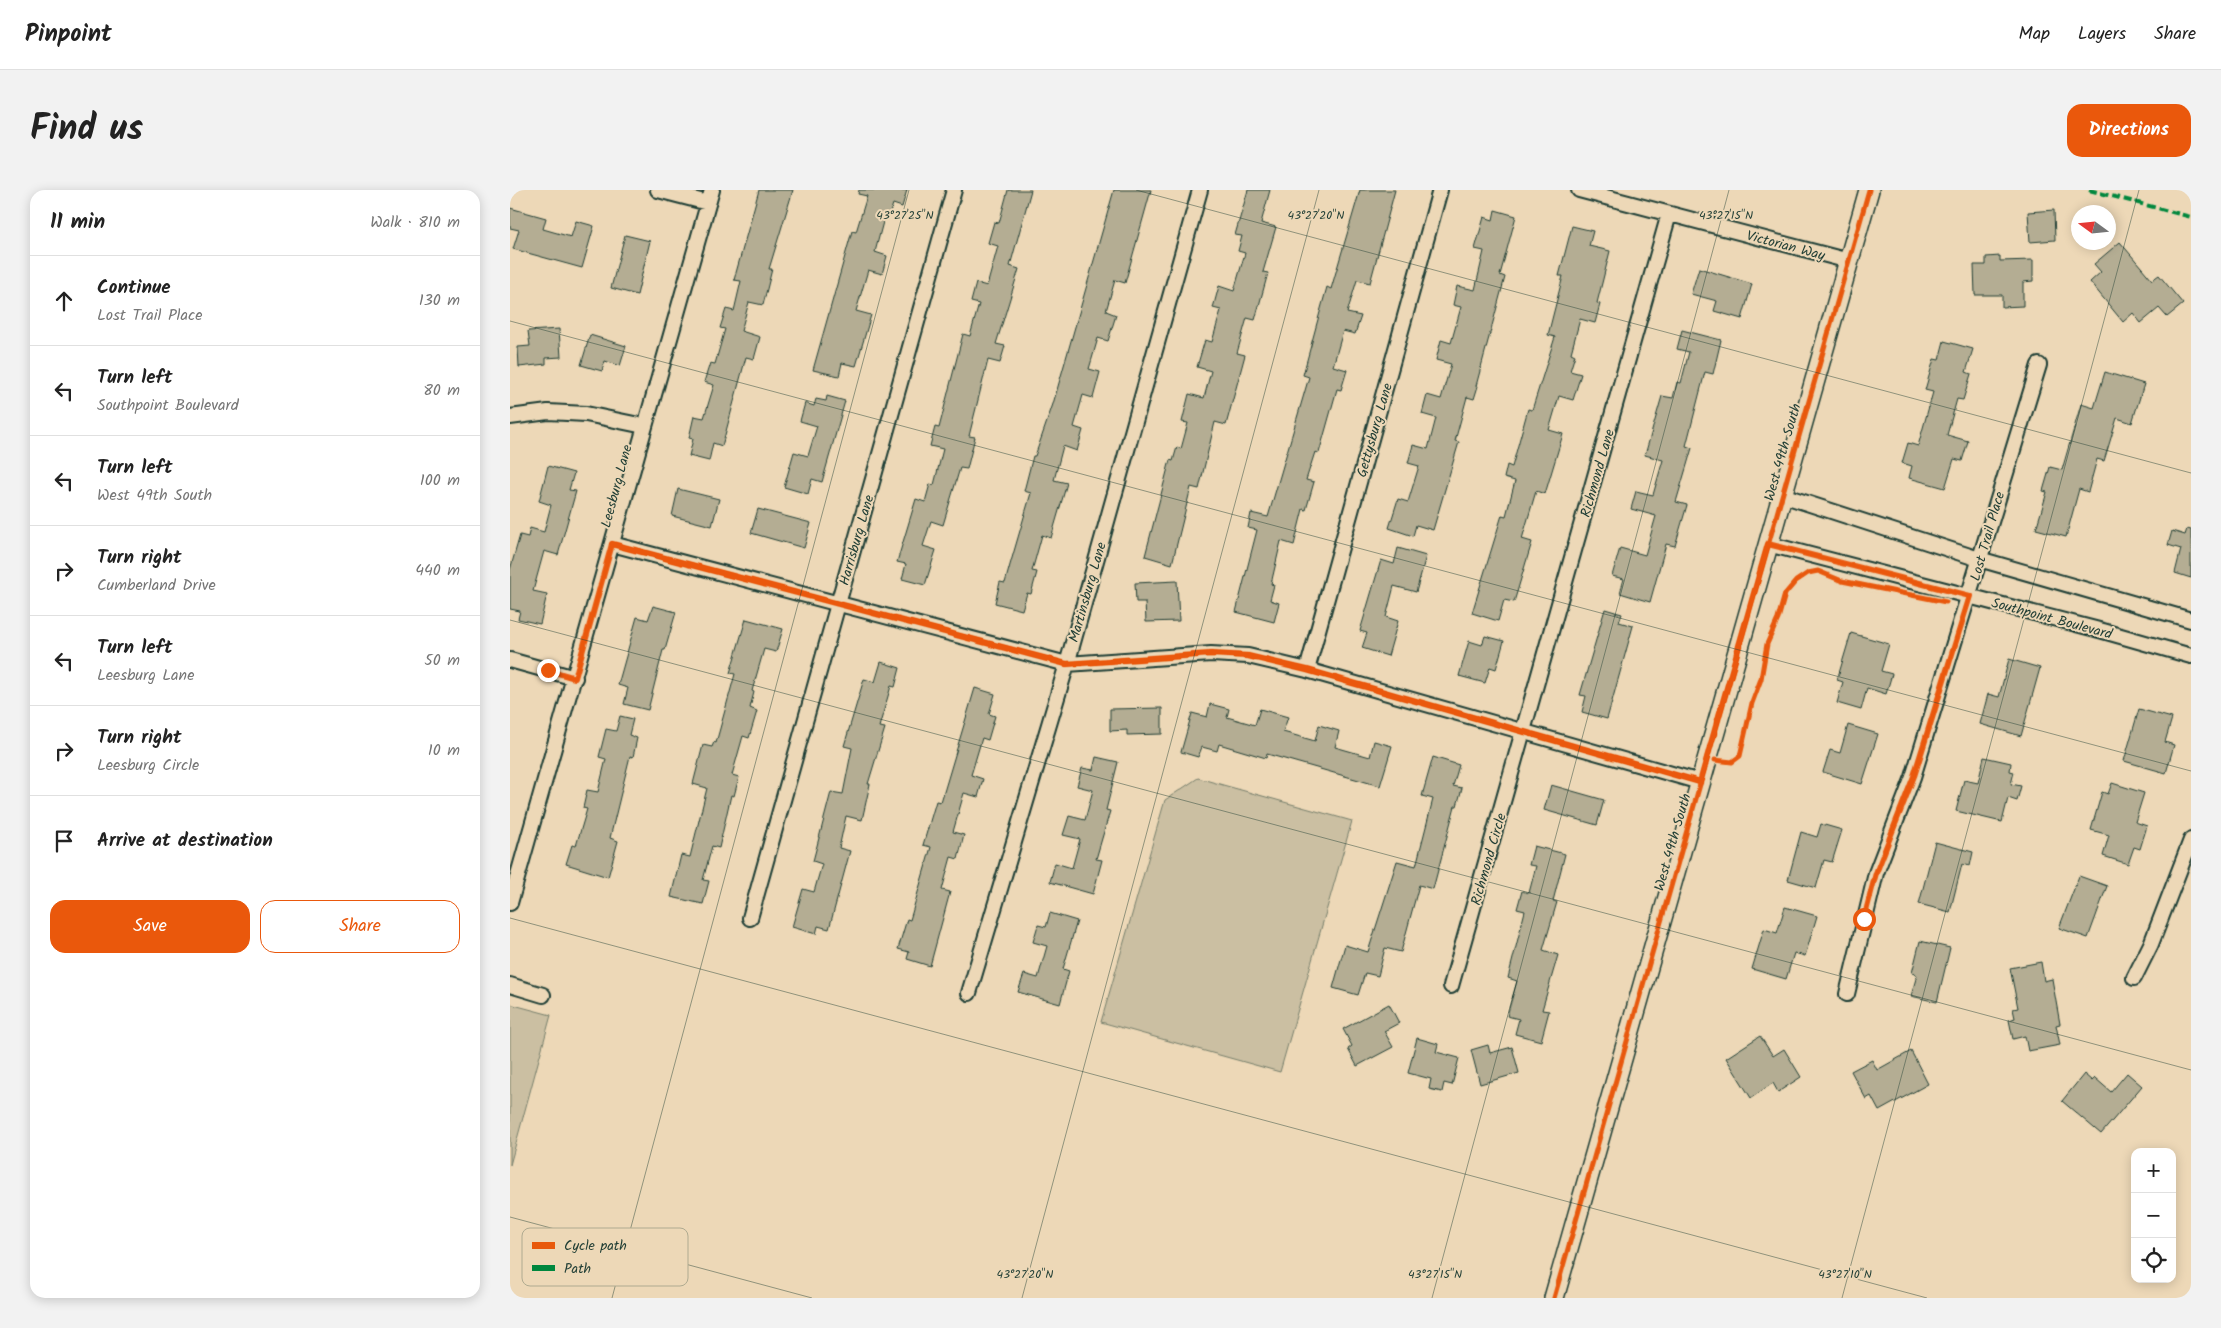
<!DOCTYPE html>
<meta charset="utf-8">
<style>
body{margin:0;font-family:Kalam,sans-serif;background:#f2f2f2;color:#222}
.controls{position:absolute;right:15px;bottom:15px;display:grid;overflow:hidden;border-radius:10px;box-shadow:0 2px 12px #0003}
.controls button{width:45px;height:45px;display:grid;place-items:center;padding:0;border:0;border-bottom:1px solid #e0e0e0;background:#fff;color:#222;font:25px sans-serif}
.compass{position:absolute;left:1561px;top:15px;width:45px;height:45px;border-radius:50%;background:#fff;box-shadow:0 2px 12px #0003;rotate:285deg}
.stop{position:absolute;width:15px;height:15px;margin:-11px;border:4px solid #ea580c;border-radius:50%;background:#fff}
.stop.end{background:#ea580c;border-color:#fff;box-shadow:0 1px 5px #0008}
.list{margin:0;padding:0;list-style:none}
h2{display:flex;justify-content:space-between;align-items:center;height:65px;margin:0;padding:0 20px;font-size:21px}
h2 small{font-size:16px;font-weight:400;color:#767676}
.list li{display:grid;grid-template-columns:32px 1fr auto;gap:15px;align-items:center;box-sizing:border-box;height:90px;padding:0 20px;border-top:1px solid #e0e0e0}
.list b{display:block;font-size:19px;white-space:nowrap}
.list p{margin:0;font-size:16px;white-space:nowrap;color:#767676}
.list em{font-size:16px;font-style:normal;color:#767676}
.actions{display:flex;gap:10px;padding:15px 20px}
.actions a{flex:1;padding:11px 0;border:1px solid #ea580c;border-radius:15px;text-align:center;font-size:18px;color:#ea580c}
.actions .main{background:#ea580c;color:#fff}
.icon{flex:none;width:28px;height:28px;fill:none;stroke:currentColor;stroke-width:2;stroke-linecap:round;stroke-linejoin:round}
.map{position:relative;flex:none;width:1681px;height:1108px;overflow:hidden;border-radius:15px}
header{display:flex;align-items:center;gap:30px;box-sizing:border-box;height:70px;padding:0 25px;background:#fff;border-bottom:1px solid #e0e0e0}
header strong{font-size:24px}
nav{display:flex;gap:28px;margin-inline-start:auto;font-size:18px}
.intro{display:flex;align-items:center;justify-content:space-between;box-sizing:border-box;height:120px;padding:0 30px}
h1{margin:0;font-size:35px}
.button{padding:12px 22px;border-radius:15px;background:#ea580c;color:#fff;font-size:18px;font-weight:700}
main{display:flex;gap:30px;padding:0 30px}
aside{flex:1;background:#fff;border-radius:15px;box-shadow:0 2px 12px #0003}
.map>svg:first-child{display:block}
.green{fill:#cbbfa2;stroke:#757e6b}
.building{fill:#b4ad93;stroke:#1f3d34}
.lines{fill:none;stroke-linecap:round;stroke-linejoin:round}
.street-casing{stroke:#1f3d34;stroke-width:18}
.secondary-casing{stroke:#1f3d34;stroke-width:22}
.street{stroke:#edd8b7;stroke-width:14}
.secondary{stroke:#edd8b7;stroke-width:19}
.quiet{stroke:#00873e;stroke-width:4;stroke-dasharray:8 4;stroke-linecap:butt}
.cycleway-casing{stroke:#edd8b7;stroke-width:8}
.cycleway{stroke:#e8590c;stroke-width:5}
.route{stroke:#ea580c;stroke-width:6}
.ticks{fill:none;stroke:#1f3d34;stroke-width:1;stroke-opacity:0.45}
.labels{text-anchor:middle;stroke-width:4;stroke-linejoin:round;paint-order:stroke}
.street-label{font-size:14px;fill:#1f3d34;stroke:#edd8b7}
.key{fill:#edd8b7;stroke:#afaa90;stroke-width:1}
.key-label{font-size:14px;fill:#1f3d34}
.ticks-label{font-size:12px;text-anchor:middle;fill:#1f3d34;stroke:#edd8b7;stroke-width:4;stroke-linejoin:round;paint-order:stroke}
</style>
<header>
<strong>Pinpoint</strong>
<nav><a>Map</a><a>Layers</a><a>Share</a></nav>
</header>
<div class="intro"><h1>Find us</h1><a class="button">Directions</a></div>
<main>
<aside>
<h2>11 min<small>Walk · 810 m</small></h2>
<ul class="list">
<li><svg class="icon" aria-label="ahead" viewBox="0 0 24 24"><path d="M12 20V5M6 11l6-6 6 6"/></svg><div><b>Continue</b><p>Lost Trail Place</p></div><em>130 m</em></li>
<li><svg class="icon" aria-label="left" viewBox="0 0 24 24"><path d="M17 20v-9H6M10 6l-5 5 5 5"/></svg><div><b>Turn left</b><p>Southpoint Boulevard</p></div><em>80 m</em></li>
<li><svg class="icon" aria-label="left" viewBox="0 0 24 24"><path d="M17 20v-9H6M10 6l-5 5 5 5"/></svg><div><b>Turn left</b><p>West 49th South</p></div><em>100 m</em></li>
<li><svg class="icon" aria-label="right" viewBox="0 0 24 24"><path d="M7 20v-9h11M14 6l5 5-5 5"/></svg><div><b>Turn right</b><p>Cumberland Drive</p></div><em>440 m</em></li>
<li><svg class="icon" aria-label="left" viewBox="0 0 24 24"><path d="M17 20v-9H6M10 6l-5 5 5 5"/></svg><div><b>Turn left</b><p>Leesburg Lane</p></div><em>50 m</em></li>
<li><svg class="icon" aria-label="right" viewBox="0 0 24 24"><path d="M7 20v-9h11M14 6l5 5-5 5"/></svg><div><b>Turn right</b><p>Leesburg Circle</p></div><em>10 m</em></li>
<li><svg class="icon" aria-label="arrive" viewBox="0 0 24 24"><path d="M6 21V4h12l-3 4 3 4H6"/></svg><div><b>Arrive at destination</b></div></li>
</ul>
<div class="actions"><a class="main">Save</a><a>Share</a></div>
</aside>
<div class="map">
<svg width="1681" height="1108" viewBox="0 0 1681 1108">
<rect width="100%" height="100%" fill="#edd8b7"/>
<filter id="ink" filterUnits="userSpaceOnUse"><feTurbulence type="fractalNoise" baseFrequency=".02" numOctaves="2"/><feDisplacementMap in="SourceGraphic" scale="10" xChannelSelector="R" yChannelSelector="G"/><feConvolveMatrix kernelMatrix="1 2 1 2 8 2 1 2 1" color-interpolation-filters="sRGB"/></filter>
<g filter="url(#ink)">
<path class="green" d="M 688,588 L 842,631 L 770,882 L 591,832 L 655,610 Z
M 0,814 L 41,825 L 0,975 Z"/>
<path class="building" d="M 249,0 L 283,0 L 259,79 L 262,79 L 253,115 L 239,112 L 231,141 L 250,147 L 244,169 L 236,167 L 212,256 L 203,253 L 199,271 L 179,266 L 183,249 L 179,248 L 184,226 L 194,228 L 204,195 L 194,192 L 200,173 L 205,174 L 215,139 L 210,138 L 216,119 L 224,121 L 231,91 L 224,90 Z
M 349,0 L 397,0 L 392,17 L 383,14 L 378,29 L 374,28 L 365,62 L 377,66 L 372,84 L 358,80 L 346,121 L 361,125 L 346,176 L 332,173 L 329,186 L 303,180 L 342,41 L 346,42 L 357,6 L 348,4 Z
M 498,0 L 521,0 L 500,76 L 509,79 L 486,154 L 495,156 L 490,173 L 478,170 L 459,246 L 465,247 L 457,279 L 450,278 L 433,335 L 421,331 L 413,356 L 426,360 L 415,395 L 392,389 L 396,374 L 387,372 L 406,309 L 415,312 L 420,294 L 424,295 L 433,259 L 420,256 L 425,237 L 429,238 L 453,144 L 460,146 L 469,114 L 461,112 L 466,93 L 477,96 L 488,56 L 478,53 L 484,32 L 489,33 Z
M 604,0 L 641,0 L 615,93 L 605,90 L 596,121 L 606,125 L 598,151 L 588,148 L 579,179 L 590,182 L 583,208 L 573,205 L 564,237 L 573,240 L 567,261 L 553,256 L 544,290 L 557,293 L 541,348 L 532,345 L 522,381 L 527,382 L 521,404 L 517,403 L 512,420 L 485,413 L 490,392 L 495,393 L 500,375 L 521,303 L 514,301 L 523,266 L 525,266 L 543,214 Z
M 738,0 L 760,0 L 751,33 L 766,37 L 753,82 L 758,83 L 745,130 L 737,128 L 727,163 L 735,165 L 716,235 L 705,232 L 689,299 L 681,297 L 662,374 L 635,366 L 660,270 L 663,271 L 667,257 L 671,259 L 678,233 L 672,232 L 679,204 L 694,208 L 701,181 L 687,177 L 695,150 L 702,152 L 711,120 L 703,118 L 709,96 L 724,101 L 735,63 L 728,61 L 732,46 L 725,45 Z
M 850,0 L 885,0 L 860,93 L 847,90 L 837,123 L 851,126 L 845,144 L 833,141 L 823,176 L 837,180 L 831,200 L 827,199 L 809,263 L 805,262 L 796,290 L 804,292 L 796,320 L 793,319 L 784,355 L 771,351 L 761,394 L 764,395 L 760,410 L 769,413 L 764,432 L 726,422 L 747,340 L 738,338 L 741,323 L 758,327 L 799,187 L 793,185 L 807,133 L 817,97 L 821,99 Z
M 0,18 L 36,28 L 33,39 L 61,47 L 66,31 L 84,36 L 72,78 L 3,59 L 9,40 L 0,38 Z
M 985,20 L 1006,26 L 990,85 L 995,87 L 966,196 L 968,196 L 964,209 L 957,207 L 945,251 L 949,252 L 923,340 L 906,335 L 903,346 L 879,338 L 888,309 L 898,312 L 909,276 L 898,273 L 903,255 L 918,259 L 926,228 L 912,224 L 917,205 L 931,209 L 941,174 L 926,170 L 931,150 L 941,153 L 951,117 L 943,115 L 947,96 L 965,100 L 974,61 L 965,59 L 974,27 L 983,30 Z
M 1544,20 L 1545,50 L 1520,52 L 1518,22 Z
M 1062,36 L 1083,41 L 1079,56 L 1100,61 L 1087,113 L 1090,114 L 1085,133 L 1070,129 L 1061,163 L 1065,165 L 1060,181 L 1071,184 L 1063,210 L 1049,206 L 1039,240 L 1053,244 L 1035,304 L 1026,301 L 1012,349 L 1022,352 L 1004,412 L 994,410 L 988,431 L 962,423 L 992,325 L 996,326 L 1005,291 L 994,288 L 997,275 L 1002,277 L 1018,219 L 1022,220 L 1045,147 L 1038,145 L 1053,86 L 1049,86 Z
M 115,45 L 140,51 L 127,105 L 101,98 Z
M 1610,52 L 1642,90 L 1649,85 L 1673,114 L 1657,127 L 1649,118 L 1631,133 L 1623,123 L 1613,132 L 1580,92 L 1591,82 L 1584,74 Z
M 1490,66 L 1490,71 L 1523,70 L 1523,91 L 1513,92 L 1513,116 L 1492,117 L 1492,105 L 1465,105 L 1464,75 L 1476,75 L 1476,67 Z
M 1189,78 L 1242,94 L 1232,129 L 1204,121 L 1207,111 L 1181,104 Z
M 49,139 L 51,167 L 36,168 L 36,174 L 9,177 L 8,157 L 20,156 L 18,141 Z
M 1172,140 L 1211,150 L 1203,184 L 1195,182 L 1176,256 L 1182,258 L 1166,312 L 1177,315 L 1165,356 L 1156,354 L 1140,412 L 1110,403 L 1114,389 L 1102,386 L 1110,358 L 1135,365 L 1146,326 L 1121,319 L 1126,301 L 1143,305 L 1153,270 L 1135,265 L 1152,206 L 1163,208 L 1167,192 L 1171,193 L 1179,162 L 1167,159 Z
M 80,145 L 116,156 L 110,176 L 95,171 L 92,181 L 71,175 Z
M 1434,151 L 1463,159 L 1456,182 L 1461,184 L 1453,210 L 1447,209 L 1437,245 L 1458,251 L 1452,271 L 1444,269 L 1435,298 L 1399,288 L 1402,276 L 1392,273 L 1398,253 L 1408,256 L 1423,202 L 1415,200 L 1424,169 L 1429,170 Z
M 1595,182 L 1634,194 L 1622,233 L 1607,228 L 1594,271 L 1587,269 L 1578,302 L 1569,299 L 1556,347 L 1526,339 L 1537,302 L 1533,301 L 1540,277 L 1552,280 L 1571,214 L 1584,218 Z
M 317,206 L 335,211 L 312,292 L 302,289 L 298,304 L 274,297 L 284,262 L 298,266 L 307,236 L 290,231 L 295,213 L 304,216 L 306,209 L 316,211 Z
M 38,276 L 64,283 L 59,300 L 66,301 L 48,365 L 34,361 L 23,401 L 37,404 L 30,434 L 8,429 L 10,421 L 0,419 L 0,380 L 10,345 L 18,347 L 20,338 L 34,342 L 41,315 L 29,311 Z
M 168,299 L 209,309 L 202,336 L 162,326 Z
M 248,319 L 301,333 L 294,358 L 241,343 Z
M 1677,339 L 1681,340 L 1681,388 L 1665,383 L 1671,359 L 1658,355 L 1662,341 L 1675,345 Z
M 888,358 L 916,366 L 906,402 L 884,396 L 876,427 L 888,431 L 878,466 L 852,458 L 857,443 L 850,441 L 871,370 L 884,374 Z
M 667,391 L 669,431 L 636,432 L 635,412 L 626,412 L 625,393 Z
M 143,416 L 166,422 L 155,460 L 153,460 L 138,520 L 114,514 L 118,498 L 108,495 L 127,427 L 138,430 Z
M 1095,419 L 1112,424 L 1109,432 L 1123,436 L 1097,529 L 1072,522 L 1076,506 L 1070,505 Z
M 236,429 L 273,439 L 266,462 L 254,459 L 242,501 L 244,502 L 240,518 L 247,521 L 239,548 L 233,546 L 222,585 L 229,587 L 224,606 L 221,605 L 209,658 L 202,656 L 193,690 L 199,691 L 193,714 L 161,707 L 171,665 L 180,667 L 197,598 L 183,594 L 193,555 L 202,557 L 204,552 L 206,553 L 225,484 L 220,483 Z
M 1341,443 L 1379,454 L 1371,481 L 1382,484 L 1376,504 L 1357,498 L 1351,520 L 1327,513 L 1333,492 L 1327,490 Z
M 975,446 L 994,451 L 986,479 L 980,477 L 975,493 L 949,486 L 959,451 L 972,455 Z
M 1499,469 L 1530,478 L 1511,546 L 1470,534 L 1478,504 L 1489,507 Z
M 371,472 L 390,478 L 385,497 L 381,496 L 369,537 L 375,538 L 358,594 L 360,594 L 352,630 L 336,626 L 329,658 L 340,661 L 319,739 L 308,736 L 306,744 L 282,737 L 293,699 L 304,702 L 312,674 L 303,671 L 321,602 L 333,604 L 342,558 L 334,556 L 354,489 L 365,492 Z
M 465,498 L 485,504 L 479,524 L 485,526 L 478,550 L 472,548 L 461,585 L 473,589 L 468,607 L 454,603 L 443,642 L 454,645 L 448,669 L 441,667 L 432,700 L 440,702 L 420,776 L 397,769 L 399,762 L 388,759 L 397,729 L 400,730 L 421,657 L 413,655 L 426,611 L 431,612 Z
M 700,514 L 719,519 L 717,527 L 745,535 L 750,519 L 778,527 L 773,542 L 805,551 L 809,535 L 829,541 L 825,557 L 860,567 L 864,551 L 882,556 L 870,596 L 757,564 L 756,568 L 709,554 L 707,561 L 692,557 L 688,567 L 671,562 L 682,523 L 697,527 Z
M 652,518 L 652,544 L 617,545 L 617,540 L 600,541 L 600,519 Z
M 1629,519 L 1662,528 L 1655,552 L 1664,555 L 1656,583 L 1614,571 Z
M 110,526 L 123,529 L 119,545 L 127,548 L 123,567 L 120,566 L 100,648 L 108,651 L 98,687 L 56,674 L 62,655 L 66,656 L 77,619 L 73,618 L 77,600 L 88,602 L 96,569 L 89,567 L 96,539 L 106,541 Z
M 1338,535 L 1368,544 L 1352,594 L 1313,582 L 1320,560 L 1330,563 Z
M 586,567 L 608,572 L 596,620 L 600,621 L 586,669 L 592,670 L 583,704 L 540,692 L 545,673 L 562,678 L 570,649 L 553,645 L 559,626 L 575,630 L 583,600 L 567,596 L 572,578 L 583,580 Z
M 923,567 L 949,575 L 943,596 L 952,598 L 947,616 L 945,616 L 923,699 L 909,695 L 891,762 L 875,758 L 868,786 L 855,783 L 848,805 L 823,798 L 835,755 L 858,762 L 887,671 L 906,676 L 923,609 L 912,606 Z
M 1474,567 L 1501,573 L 1500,581 L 1504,582 L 1501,594 L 1511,596 L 1507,611 L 1498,608 L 1492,632 L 1446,621 L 1454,590 L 1468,593 Z
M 1602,593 L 1634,603 L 1625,632 L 1637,636 L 1630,659 L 1624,657 L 1618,674 L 1593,666 L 1599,645 L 1581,640 L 1592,602 L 1598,604 Z
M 1041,595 L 1094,610 L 1087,635 L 1034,620 Z
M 1311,634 L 1332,640 L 1322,672 L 1314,670 L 1306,698 L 1278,690 L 1291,642 L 1307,647 Z
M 1425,652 L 1463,662 L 1460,676 L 1452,674 L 1440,722 L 1409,714 Z
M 1024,656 L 1055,664 L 1043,711 L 1047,712 L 1033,760 L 1048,765 L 1032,820 L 1039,821 L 1031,851 L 1005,844 L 1009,829 L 997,826 L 1007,791 L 998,788 L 1015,721 L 1007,719 L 1012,701 L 1019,703 L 1026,676 L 1019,675 Z
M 1569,686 L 1597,696 L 1578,748 L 1549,738 Z
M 1275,717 L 1307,726 L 1295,766 L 1284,763 L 1276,789 L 1242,779 L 1254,739 L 1267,743 Z
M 540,723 L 567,731 L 553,779 L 559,781 L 550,814 L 508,802 L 514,784 L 528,788 L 537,756 L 523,752 L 528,735 L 536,737 Z
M 1410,751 L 1440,758 L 1427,812 L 1401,806 L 1407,785 L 1402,783 Z
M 1531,772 L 1534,791 L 1542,789 L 1550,834 L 1546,835 L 1550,855 L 1518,861 L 1515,846 L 1503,849 L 1499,830 L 1505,828 L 1503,819 L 1508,818 L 1500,778 Z
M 879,814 L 889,833 L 874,841 L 883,857 L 847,876 L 838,859 L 842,856 L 833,839 Z
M 1250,846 L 1263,866 L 1274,859 L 1291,887 L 1268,902 L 1263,893 L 1241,908 L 1216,868 Z
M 907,848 L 928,854 L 926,862 L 949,868 L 942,895 L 934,893 L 932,902 L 919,899 L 921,889 L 898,883 Z
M 978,855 L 980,863 L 1002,857 L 1009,883 L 970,894 L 961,860 Z
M 1401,861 L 1418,894 L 1369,921 L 1361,906 L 1356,909 L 1341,881 L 1362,870 L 1367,880 Z
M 1617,883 L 1632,896 L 1591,944 L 1552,911 L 1574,884 L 1582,891 L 1585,888 L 1601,902 Z"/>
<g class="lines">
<g class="street-casing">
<path id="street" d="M 148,0 L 198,13
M 1069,0 L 1339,71
M 0,227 L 38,222 L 76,224 L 134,236
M 1272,305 L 1469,369 L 1681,430
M 102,354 L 557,474 L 701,464 L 738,466 L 797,480 L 1190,592
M 1258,354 L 1593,441 L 1681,466
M 0,470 L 65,488
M 797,480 L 930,0
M 0,713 L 202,0
M 240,728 L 444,0
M 1624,788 L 1641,754 L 1681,650
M 0,795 L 33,805
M 941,796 L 1159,24
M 459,803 L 557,474 L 690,0
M 1337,804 L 1366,683 L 1403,587 L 1529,175"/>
</g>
<g class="secondary-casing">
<path id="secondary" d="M 1044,1108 L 1359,0"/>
</g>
<use href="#street" class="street"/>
<use href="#secondary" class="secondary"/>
<path class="quiet" d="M 1579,0 L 1681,27"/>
<g class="cycleway-casing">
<path id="cycleway" d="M 102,354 L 557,474 L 701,464 L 738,466 L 797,480 L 1190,592
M 1205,570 L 1222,572 L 1230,566 L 1242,513 L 1251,489 L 1257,454 L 1268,429 L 1275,404 L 1286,391 L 1298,383 L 1308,381 L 1332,391 L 1436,412
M 1044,1108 L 1359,0"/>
</g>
<use href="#cycleway" class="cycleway"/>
</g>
</g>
<g class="lines" filter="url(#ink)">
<path class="route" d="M 38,480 L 65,488 L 102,354 L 556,474 L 701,464 L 738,466 L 797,480 L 1190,592 L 1258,354 L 1460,406 L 1404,586 L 1366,683 L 1354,729"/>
</g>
<path class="ticks" d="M 626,0 L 1681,283M 0,131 L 1681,581M 0,430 L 1681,880M 0,728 L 1417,1108M 0,1027 L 302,1108M 102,1108 L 399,0M 512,1108 L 809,0M 922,1108 L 1219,0M 1332,1108 L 1629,0"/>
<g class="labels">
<g class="street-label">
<text transform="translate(1276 55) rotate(15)" y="5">Victorian Way</text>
<text transform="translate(864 240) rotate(-74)" y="5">Gettysburg Lane</text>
<text transform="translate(1272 262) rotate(-74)" y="5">West 49th South</text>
<text transform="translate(1087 283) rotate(-74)" y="5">Richmond Lane</text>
<text transform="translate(106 296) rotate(-75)" y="5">Leesburg Lane</text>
<text transform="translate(1477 346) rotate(-74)" y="5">Lost Trail Place</text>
<text transform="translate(346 350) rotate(-74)" y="5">Harrisburg Lane</text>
<text transform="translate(577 402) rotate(-74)" y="5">Martinsburg Lane</text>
<text transform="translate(1542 428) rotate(15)" y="5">Southpoint Boulevard</text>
<text transform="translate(1162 652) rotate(-74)" y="5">West 49th South</text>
<text transform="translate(978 669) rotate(-74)" y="5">Richmond Circle</text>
</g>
</g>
<rect x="12" y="1038" width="166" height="58" rx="8" class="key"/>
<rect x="22" y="1052" width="23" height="7" fill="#e8590c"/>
<rect x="22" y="1075" width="23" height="6" fill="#00873e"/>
<g class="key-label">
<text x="54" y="1060">Cycle path</text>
<text x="54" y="1083">Path</text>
</g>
<g class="ticks-label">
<text x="395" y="29">43°27'25"N</text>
<text x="806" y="29">43°27'20"N</text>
<text x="1216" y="29">43°27'15"N</text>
<text x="515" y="1088">43°27'20"N</text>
<text x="925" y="1088">43°27'15"N</text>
<text x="1335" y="1088">43°27'10"N</text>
</g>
</svg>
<div class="controls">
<button>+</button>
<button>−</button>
<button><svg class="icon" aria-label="locate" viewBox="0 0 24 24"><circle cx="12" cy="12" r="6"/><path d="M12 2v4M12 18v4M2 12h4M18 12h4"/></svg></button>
</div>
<svg class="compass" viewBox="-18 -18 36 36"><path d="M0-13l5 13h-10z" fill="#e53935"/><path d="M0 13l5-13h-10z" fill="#767676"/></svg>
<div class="stop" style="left:1354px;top:729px"></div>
<div class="stop end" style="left:38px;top:480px"></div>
</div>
</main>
